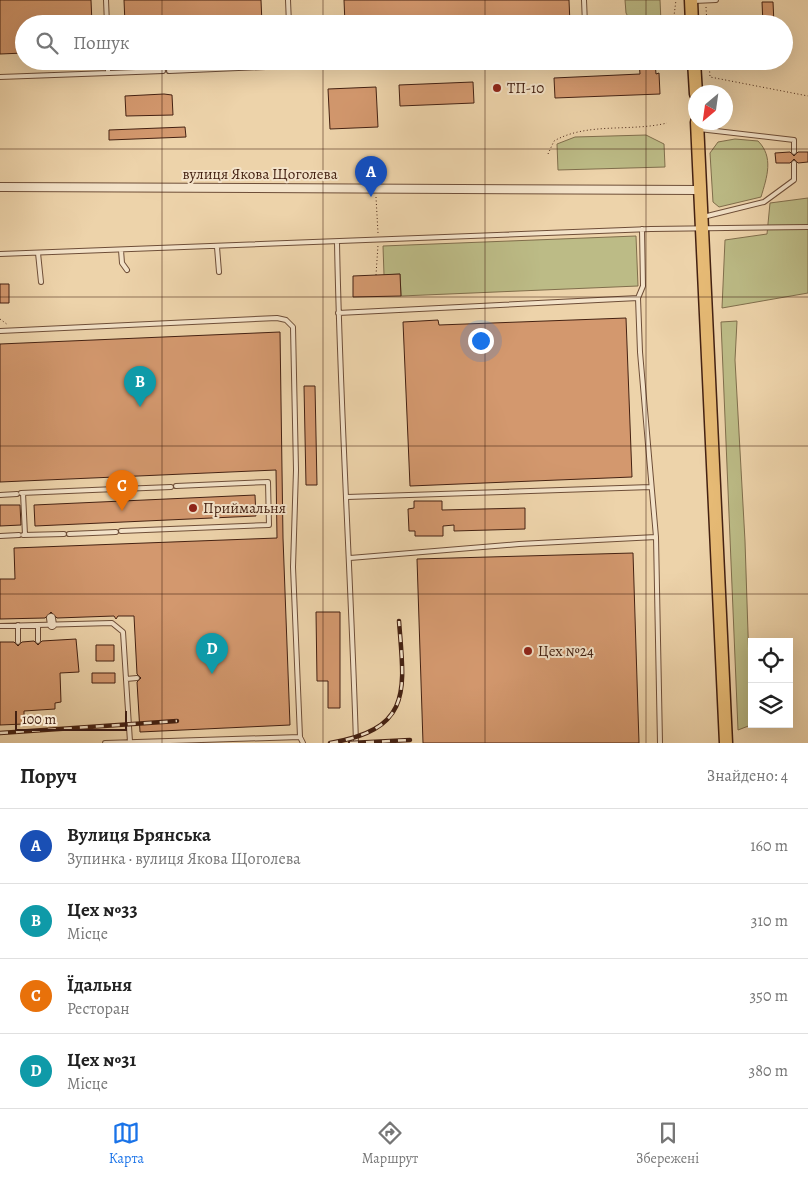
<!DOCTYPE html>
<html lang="uk">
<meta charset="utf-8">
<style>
body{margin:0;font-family:Alegreya,serif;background:#f6f6f6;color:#222}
.controls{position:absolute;right:15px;bottom:15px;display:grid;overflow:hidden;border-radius:0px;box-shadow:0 5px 20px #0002}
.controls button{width:45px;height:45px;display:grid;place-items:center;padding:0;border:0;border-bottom:1px solid #e0e0e0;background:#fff;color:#222;font:25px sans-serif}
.compass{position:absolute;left:688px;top:85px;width:45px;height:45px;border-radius:50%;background:#fff;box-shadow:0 5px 20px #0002;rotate:209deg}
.scale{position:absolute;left:15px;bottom:12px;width:112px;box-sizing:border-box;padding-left:5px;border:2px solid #442112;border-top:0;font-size:14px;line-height:18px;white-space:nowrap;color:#442112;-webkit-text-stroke:4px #f3e2c8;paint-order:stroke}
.you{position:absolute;left:480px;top:340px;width:18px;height:18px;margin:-12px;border:4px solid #fff;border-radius:50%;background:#1a73e8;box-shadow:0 0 0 8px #1a73e833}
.badge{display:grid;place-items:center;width:32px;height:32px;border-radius:50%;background:#1a73e8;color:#fff;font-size:16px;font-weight:700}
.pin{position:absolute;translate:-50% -41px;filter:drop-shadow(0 1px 2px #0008)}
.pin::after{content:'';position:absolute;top:26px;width:18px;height:15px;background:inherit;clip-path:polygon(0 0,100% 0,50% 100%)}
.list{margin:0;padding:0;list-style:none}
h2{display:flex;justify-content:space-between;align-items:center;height:65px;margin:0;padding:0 20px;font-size:21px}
h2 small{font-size:16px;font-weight:400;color:#767676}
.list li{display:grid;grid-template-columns:32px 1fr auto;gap:15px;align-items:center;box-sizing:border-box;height:75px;padding:0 20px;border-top:1px solid #e0e0e0}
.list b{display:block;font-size:19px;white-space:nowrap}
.list p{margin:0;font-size:16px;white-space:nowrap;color:#767676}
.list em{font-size:16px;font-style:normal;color:#767676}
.icon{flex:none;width:28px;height:28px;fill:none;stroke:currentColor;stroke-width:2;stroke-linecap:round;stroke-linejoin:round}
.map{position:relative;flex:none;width:808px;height:743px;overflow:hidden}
.search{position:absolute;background:#fff;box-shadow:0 5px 20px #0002;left:15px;right:15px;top:15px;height:55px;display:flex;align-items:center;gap:12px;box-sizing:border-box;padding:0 18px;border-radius:28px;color:#767676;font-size:19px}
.sheet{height:365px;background:#fff}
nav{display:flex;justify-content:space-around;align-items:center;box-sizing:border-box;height:70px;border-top:1px solid #e0e0e0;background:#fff;font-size:14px;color:#767676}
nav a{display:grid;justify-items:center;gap:2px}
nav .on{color:#1a73e8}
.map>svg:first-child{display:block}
.green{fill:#bcbb86;stroke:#806e4c}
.building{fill:#d3986e;stroke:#442112}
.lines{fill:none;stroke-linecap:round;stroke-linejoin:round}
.lane-casing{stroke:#6e4e38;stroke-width:6}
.street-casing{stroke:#6e4e38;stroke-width:10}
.primary-casing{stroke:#442112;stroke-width:15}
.path{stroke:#442112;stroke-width:1;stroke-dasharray:1 2.5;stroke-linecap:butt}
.lane{stroke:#f3e2c8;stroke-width:4}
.street{stroke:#f3e2c8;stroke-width:8}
.primary{stroke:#e6ba75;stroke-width:12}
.rail-casing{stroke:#442112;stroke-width:4.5}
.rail{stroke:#f3e2c8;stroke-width:2.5;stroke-dasharray:8;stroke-linecap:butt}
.grid{fill:none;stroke:#442112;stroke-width:1;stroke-opacity:0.55}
.poi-dot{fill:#8f2418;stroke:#f3e2c8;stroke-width:2}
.labels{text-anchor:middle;stroke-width:4;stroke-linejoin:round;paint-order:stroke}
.poi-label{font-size:15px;fill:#442112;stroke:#f3e2c8;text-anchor:start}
.street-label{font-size:15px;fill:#442112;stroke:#f3e2c8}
</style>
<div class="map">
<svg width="808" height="743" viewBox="0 0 808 743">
<rect width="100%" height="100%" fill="#edd3aa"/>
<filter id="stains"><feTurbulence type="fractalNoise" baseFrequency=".004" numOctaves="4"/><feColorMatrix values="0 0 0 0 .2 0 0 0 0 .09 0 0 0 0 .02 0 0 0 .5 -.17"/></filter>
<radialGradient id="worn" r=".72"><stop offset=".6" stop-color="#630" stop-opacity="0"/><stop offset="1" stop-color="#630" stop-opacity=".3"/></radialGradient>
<path class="green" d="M 625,0 L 660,0 L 661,22 L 659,24 L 632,24 L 626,13 Z
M 646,135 L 664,144 L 665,167 L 558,170 L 557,144 L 575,137 Z
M 735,139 L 758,141 C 774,157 767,177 761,197 L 719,207 L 713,202 L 710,153 L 718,142 Z
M 808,198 L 808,293 L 722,308 L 725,240 L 767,234 L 770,203 Z
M 636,236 L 638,286 L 401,296 L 400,274 L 384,275 L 383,246 Z
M 737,321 L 735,360 L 745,541 L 751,725 L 738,730 L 721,322 Z"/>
<path class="building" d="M 0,0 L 91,0 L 92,24 L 24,24 L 24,53 L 0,54 Z
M 124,0 L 261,0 L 262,24 L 125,24 Z
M 344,0 L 569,0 L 570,24 L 345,24 Z
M 762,2 L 773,2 L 774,24 L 763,24 Z
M 639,61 L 655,61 L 656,74 L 659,73 L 660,94 L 555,98 L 554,78 L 640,74 Z
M 473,82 L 474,103 L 400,106 L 399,85 Z
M 376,87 L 378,127 L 330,129 L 328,89 Z
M 164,94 L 172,95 L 173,115 L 126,116 L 125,96 Z
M 185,127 L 186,137 L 109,140 L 109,130 Z
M 790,152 L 794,156 L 798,152 L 808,152 L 808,162 L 798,163 L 794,159 L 790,163 L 776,163 L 775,153 Z
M 400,274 L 401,296 L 353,297 L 353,276 Z
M 0,284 L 9,284 L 9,303 L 0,303 Z
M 626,318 L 632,477 L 410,486 L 403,322 L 438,320 L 439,325 Z
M 280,332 L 283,538 L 290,725 L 140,732 L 137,682 L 141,678 L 137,674 L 134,616 L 118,616 L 116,619 L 114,616 L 57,618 L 51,612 L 45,618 L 0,619 L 0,579 L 15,579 L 14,548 L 277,538 L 276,470 L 0,482 L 0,344 Z
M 304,386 L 315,386 L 317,485 L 306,485 Z
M 255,495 L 256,516 L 35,526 L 34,505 Z
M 414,501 L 442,501 L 442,510 L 525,508 L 525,529 L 454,531 L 454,525 L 443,526 L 443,536 L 415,536 L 415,531 L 409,531 L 408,509 L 414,508 Z
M 0,505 L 20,505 L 21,525 L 0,526 Z
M 633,553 L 639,743 L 423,743 L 417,559 Z
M 316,612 L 340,612 L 340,708 L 328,708 L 328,681 L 317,681 Z
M 76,639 L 79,672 L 60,673 L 61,702 L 55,703 L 55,709 L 24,711 L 24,724 L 0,725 L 0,642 L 14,642 L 18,646 L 22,642 L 34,641 L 38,645 L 42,641 Z
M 96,645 L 114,645 L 114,661 L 96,661 Z
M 92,673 L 115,673 L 115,683 L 92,683 Z"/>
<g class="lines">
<g class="lane-casing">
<path id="lane" d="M 106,0 L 107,24
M 288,0 L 289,24
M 584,0 L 585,24
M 694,1 L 716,0
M 108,61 L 108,73
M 169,71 L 408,61
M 0,77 L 163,71
M 699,129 L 794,140 L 794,152
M 703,217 L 764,202 L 794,180 L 794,163
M 642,229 L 643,286 L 638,298 L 640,352 L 656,537 L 660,743
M 337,242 C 340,409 351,576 356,743
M 217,247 L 219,272
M 121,250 L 122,263 L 127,270
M 38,253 L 41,282
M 0,254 L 651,229 L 808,227
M 338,313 L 638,298
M 0,331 L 277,318 L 286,320 L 293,327 L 296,470 L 293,567 L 300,737 L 303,743
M 121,489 L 171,487
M 21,493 L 116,489
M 23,493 L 25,535
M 0,495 L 17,494
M 347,497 L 651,487
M 121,531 L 269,525 L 268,482 L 176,486
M 69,534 L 116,532
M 23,535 L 64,534
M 0,536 L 19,535
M 350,558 L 519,544 L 656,537
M 18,625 L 18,642
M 38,625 L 38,641
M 0,626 L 112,623 L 123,632 L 130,742
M 126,679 L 137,678
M 105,743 L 300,737"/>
</g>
<g class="street-casing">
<path id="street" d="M 0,187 L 700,190
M 51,618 L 52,625"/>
</g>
<g class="primary-casing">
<path id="primary" d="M 691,0 L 692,24
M 694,61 L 696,94
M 697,122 L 726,743"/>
</g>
<path class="path" d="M 706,7 L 707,24
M 673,24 L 676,0
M 709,61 L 710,77 L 808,96
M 548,154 L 554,141 C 587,122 631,132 667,123
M 376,197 L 378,233
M 376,275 L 378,245
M 0,319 L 8,325"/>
<use href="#lane" class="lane"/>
<use href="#street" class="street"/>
<use href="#primary" class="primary"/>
<g class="rail-casing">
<path id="rail" d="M 0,733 L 177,721
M 330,743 C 414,729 404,689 399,621
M 350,743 L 410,740"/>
</g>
<use href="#rail" class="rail"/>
</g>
<path class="grid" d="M 162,0 L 162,24M 323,0 L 323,24M 485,0 L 485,24M 646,0 L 646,24M 162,61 L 162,743M 323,61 L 323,743M 485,61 L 485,743M 646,61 L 646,743M 0,149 L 808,149M 0,297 L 808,297M 0,446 L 808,446M 0,594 L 808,594"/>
<g class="poi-dot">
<circle cx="497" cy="88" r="5"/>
<circle cx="193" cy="508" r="5"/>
<circle cx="528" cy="651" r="5"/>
</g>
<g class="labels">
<g class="poi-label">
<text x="507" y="93">ТП-10</text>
<text x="203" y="513">Приймальня</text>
<text x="538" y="656">Цех №24</text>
</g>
<g class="street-label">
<text x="260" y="179">вулиця Якова Щоголева</text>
</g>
</g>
<rect width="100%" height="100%" filter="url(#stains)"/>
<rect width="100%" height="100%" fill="url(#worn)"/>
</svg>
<div class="controls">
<button><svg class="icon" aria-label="locate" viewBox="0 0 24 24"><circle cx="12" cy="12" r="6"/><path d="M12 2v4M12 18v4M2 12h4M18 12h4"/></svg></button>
<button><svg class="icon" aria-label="layers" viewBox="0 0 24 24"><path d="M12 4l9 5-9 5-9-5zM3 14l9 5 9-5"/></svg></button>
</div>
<svg class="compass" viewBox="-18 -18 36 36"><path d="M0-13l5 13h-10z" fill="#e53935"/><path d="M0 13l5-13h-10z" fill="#767676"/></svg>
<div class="scale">100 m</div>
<div class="you"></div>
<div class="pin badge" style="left:371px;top:197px;background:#1a4fb4">A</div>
<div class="pin badge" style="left:140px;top:407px;background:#0f9aa8">B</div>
<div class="pin badge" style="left:122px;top:511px;background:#e8710a">C</div>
<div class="pin badge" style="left:212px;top:674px;background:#0f9aa8">D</div>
<div class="search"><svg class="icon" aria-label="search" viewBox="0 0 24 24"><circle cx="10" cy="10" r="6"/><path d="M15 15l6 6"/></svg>Пошук</div>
</div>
<section class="sheet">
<h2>Поруч<small>Знайдено: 4</small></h2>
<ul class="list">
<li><span class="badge" style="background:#1a4fb4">A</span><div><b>Вулиця Брянська</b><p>Зупинка · вулиця Якова Щоголева</p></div><em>160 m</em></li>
<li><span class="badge" style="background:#0f9aa8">B</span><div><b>Цех №33</b><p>Місце</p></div><em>310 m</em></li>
<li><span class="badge" style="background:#e8710a">C</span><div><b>Їдальня</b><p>Ресторан</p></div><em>350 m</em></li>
<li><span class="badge" style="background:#0f9aa8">D</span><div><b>Цех №31</b><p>Місце</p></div><em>380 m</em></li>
</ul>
</section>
<nav>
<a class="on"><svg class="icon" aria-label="map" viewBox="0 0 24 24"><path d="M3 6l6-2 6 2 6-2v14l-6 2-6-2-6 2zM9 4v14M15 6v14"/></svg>Карта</a>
<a><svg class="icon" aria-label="directions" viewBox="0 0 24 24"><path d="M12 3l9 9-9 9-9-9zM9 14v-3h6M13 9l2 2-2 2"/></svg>Маршрут</a>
<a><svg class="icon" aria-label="saved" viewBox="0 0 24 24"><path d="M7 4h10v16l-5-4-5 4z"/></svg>Збережені</a>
</nav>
